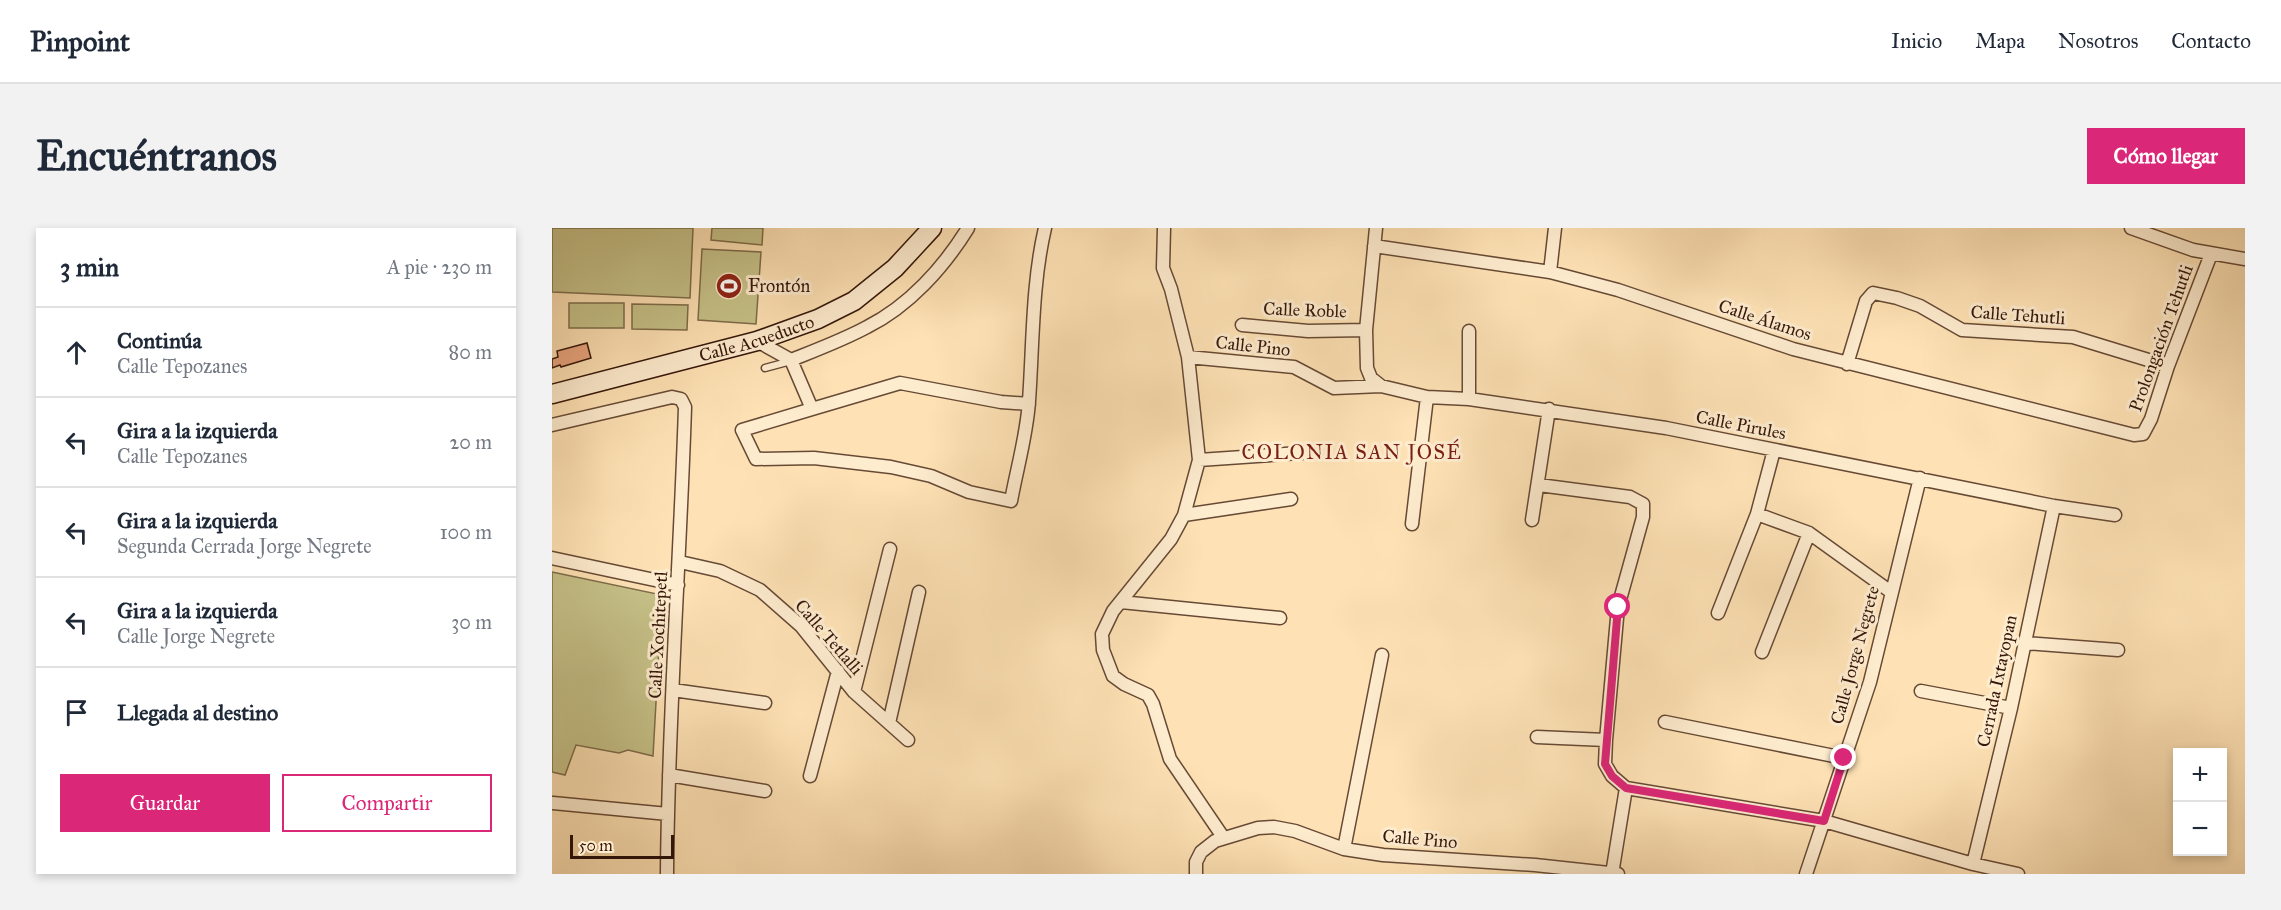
<!DOCTYPE html>
<html lang="es">
<meta charset="utf-8">
<style>
body{margin:0;font-family:"IM FELL Great Primer",serif;background:#f2f2f3;color:#1f2937}
.controls{position:absolute;right:18px;bottom:18px;display:grid;overflow:hidden;border-radius:0px;box-shadow:0 3px 9px #0003}
.controls button{width:54px;height:54px;display:grid;place-items:center;padding:0;border:0;border-bottom:2px solid #e0e1e3;background:#fff;color:#1f2937;font:30px sans-serif}
.scale{position:absolute;left:18px;bottom:15px;width:104px;box-sizing:border-box;padding-left:6px;border:3px solid #35170a;border-top:0;font-size:16px;line-height:21px;white-space:nowrap;color:#35170a;-webkit-text-stroke:4px #feeccf;paint-order:stroke}
.stop{position:absolute;width:18px;height:18px;margin:-14px;border:4px solid #db2777;border-radius:50%;background:#fff}
.stop.end{background:#db2777;border-color:#fff;box-shadow:0 2px 6px #0008}
.list{margin:0;padding:0;list-style:none}
h2{display:flex;justify-content:space-between;align-items:center;height:78px;margin:0;padding:0 24px;font-size:26px}
h2 small{font-size:20px;font-weight:400;color:#747a83}
.list li{display:grid;grid-template-columns:39px 1fr auto;gap:18px;align-items:center;box-sizing:border-box;height:90px;padding:0 24px;border-top:2px solid #e0e1e3}
.list b{display:block;font-size:22px;white-space:nowrap}
.list p{margin:0;font-size:20px;white-space:nowrap;color:#747a83}
.list em{font-size:20px;font-style:normal;color:#747a83}
.actions{display:flex;gap:12px;padding:18px 24px}
.actions a{flex:1;padding:14px 0;border:2px solid #db2777;border-radius:0px;text-align:center;font-size:21px;color:#db2777}
.actions .main{background:#db2777;color:#fff}
.icon{flex:none;width:33px;height:33px;fill:none;stroke:currentColor;stroke-width:2;stroke-linecap:round;stroke-linejoin:round}
.map{position:relative;flex:none;width:1693px;height:646px;overflow:hidden;border-radius:0px}
header{display:flex;align-items:center;gap:36px;box-sizing:border-box;height:84px;padding:0 30px;background:#fff;border-bottom:2px solid #e0e1e3}
header strong{font-size:28px}
nav{display:flex;gap:33px;margin-inline-start:auto;font-size:21px}
.intro{display:flex;align-items:center;justify-content:space-between;box-sizing:border-box;height:144px;padding:0 36px}
h1{margin:0;font-size:42px}
.button{padding:15px 27px;border-radius:0px;background:#db2777;color:#fff;font-size:21px;font-weight:700}
main{display:flex;gap:36px;padding:0 36px}
aside{flex:1;background:#fff;border-radius:0px;box-shadow:0 3px 9px #0003}
.map>svg:first-child{display:block}
.green{fill:#c6c289;stroke:#7e6c4a;stroke-width:1.5}
.building{fill:#eaa680;stroke:#35170a;stroke-width:1.5}
.lines{fill:none;stroke-linecap:round;stroke-linejoin:round}
.lane-casing{stroke:#674a35;stroke-width:9}
.street-casing{stroke:#674a35;stroke-width:15}
.secondary-casing{stroke:#35170a;stroke-width:21}
.lane{stroke:#feeccf;stroke-width:6}
.street{stroke:#feeccf;stroke-width:12}
.secondary{stroke:#feeccf;stroke-width:18}
.route{stroke:#db2777;stroke-width:8}
.labels{text-anchor:middle;stroke-width:6;stroke-linejoin:round;paint-order:stroke}
.poi-label{font-size:18px;fill:#35170a;stroke:#feeccf;text-anchor:start}
.street-label{font-size:18px;fill:#35170a;stroke:#feeccf}
.neighbourhood-label{font-size:20px;letter-spacing:1.5px;fill:#7a1f14;stroke:#feeccf}
</style>
<header>
<strong>Pinpoint</strong>
<nav><a>Inicio</a><a>Mapa</a><a>Nosotros</a><a>Contacto</a></nav>
</header>
<div class="intro"><h1>Encuéntranos</h1><a class="button">Cómo llegar</a></div>
<main>
<aside>
<h2>3 min<small>A pie · 230 m</small></h2>
<ul class="list">
<li><svg class="icon" aria-label="ahead" viewBox="0 0 24 24"><path d="M12 20V5M6 11l6-6 6 6"/></svg><div><b>Continúa</b><p>Calle Tepozanes</p></div><em>80 m</em></li>
<li><svg class="icon" aria-label="left" viewBox="0 0 24 24"><path d="M17 20v-9H6M10 6l-5 5 5 5"/></svg><div><b>Gira a la izquierda</b><p>Calle Tepozanes</p></div><em>20 m</em></li>
<li><svg class="icon" aria-label="left" viewBox="0 0 24 24"><path d="M17 20v-9H6M10 6l-5 5 5 5"/></svg><div><b>Gira a la izquierda</b><p>Segunda Cerrada Jorge Negrete</p></div><em>100 m</em></li>
<li><svg class="icon" aria-label="left" viewBox="0 0 24 24"><path d="M17 20v-9H6M10 6l-5 5 5 5"/></svg><div><b>Gira a la izquierda</b><p>Calle Jorge Negrete</p></div><em>30 m</em></li>
<li><svg class="icon" aria-label="arrive" viewBox="0 0 24 24"><path d="M6 21V4h12l-3 4 3 4H6"/></svg><div><b>Llegada al destino</b></div></li>
</ul>
<div class="actions"><a class="main">Guardar</a><a>Compartir</a></div>
</aside>
<div class="map">
<svg width="1693" height="646" viewBox="0 0 1693 646">
<rect width="100%" height="100%" fill="#fee2b5"/>
<filter id="stains"><feTurbulence type="fractalNoise" baseFrequency=".00333" numOctaves="4"/><feColorMatrix values="0 0 0 0 .2 0 0 0 0 .09 0 0 0 0 .02 0 0 0 .5 -.17"/></filter>
<radialGradient id="worn" r=".72"><stop offset=".6" stop-color="#630" stop-opacity="0"/><stop offset="1" stop-color="#630" stop-opacity=".3"/></radialGradient>
<path class="green" d="M 0,0 L 141,0 L 138,70 L 0,64 Z
M 160,0 L 211,0 L 210,17 L 159,12 Z
M 150,21 L 209,24 L 204,96 L 146,92 Z
M 17,75 L 72,75 L 72,100 L 17,100 Z
M 80,76 L 136,77 L 135,102 L 80,101 Z
M 0,344 L 110,367 L 101,528 L 76,522 L 67,525 L 24,517 L 13,547 L 0,544 Z"/>
<path class="building" d="M 35,115 L 39,130 L 9,139 L 8,137 L 0,140 L 0,131 L 6,129 L 5,123 Z"/>
<g class="lines">
<g class="lane-casing">
<path id="lane" d="M 213,140 L 239,133"/>
</g>
<g class="street-casing">
<path id="street" d="M 612,0 L 611,40 L 619,61 L 636,129 L 647,232 L 632,287 L 619,311 L 561,383 L 550,406 L 551,422 L 561,448 L 572,456 L 596,467 L 601,476 L 618,531 L 671,609
M 824,0 L 814,102 L 815,140 L 819,150 L 829,158 L 875,169 L 917,171 L 1114,200 L 1502,278 L 1563,287
M 1579,0 L 1641,22 L 1693,31
M 822,18 L 998,44 L 1066,62 L 1241,121 L 1582,207 L 1591,206 L 1599,191 L 1616,138 L 1659,26
M 998,44 L 1003,0
M 690,97 L 756,103 L 814,102
M 917,103 L 917,171
M 205,113 L 239,132
M 636,129 L 742,139 L 782,160 L 829,158
M 239,132 L 260,181 L 348,155 L 449,174 L 477,176
M 239,132 C 264,122 291,112 315,99 C 357,78 392,39 416,0
M 1295,136 L 1314,73 L 1321,65 L 1345,70 L 1368,78 L 1410,102 L 1521,109 L 1616,138
M 260,181 L 190,202 L 204,231 L 262,230 L 339,239 L 379,248 L 417,264 L 459,273 C 465,240 475,206 477,173 C 481,117 480,55 493,0
M 0,197 L 120,169 L 129,171 L 133,179 C 128,335 116,490 115,646
M 647,232 L 762,224
M 987,257 L 1078,269 L 1091,276 L 1091,289 L 1066,379 L 1054,512 L 1053,536 L 1060,548 L 1074,560
M 1205,286 L 1257,305 L 1339,364
M 632,287 L 739,271
M 980,292 L 997,181
M 860,296 L 875,169
M 0,330 L 126,357
M 128,334 L 168,343 L 208,362 L 249,398 L 302,464 L 356,512
M 569,374 L 728,390
M 1166,385 L 1205,286 L 1222,222
M 1472,415 L 1566,422
M 1210,424 L 1257,305
M 121,462 L 213,475
M 1369,463 L 1459,480
M 302,464 L 338,321
M 1113,494 L 1292,530
M 337,495 L 367,364
M 985,509 L 1054,512
M 117,547 L 213,563
M 258,548 L 286,443
M 1074,560 L 1272,593 L 1421,636 L 1466,646
M 1,575 L 116,586
M 792,621 L 830,427
M 1421,636 L 1459,480 L 1502,278
M 644,646 L 644,634 L 649,624 L 663,613 L 706,600 L 722,599 L 743,603 L 792,621 L 831,627 L 983,637 L 1066,646
M 1060,646 L 1074,560
M 1254,646 L 1318,454 L 1368,250"/>
</g>
<g class="secondary-casing">
<g id="secondary">
<path id="s1" d="M 0,166 L 205,113 L 266,91 L 302,73 L 343,40 L 380,0"/>
</g>
</g>
<use href="#lane" class="lane"/>
<use href="#street" class="street"/>
<use href="#secondary" class="secondary"/>
</g>
<g class="lines">
<path class="route" d="M 1066,379 L 1053,536 L 1060,548 L 1074,560 L 1272,593 L 1292,530"/>
</g>
<defs>
<g id="stadium-disc" transform="scale(1.35)"><circle r="9.5" fill="#8f2418" stroke="#feeccf"/><path d="M0-5a6.5 5 0 1 0 0 10a6.5 5 0 1 0 0-10ZM-3.5-1.8h7v3.6h-7Z" fill="#fff"/></g>
</defs>
<g fill-rule="evenodd">
<use href="#stadium-disc" x="177" y="58"/>
</g>
<g class="labels">
<g class="poi-label">
<text x="196" y="64">Frontón</text>
</g>
<g class="street-label">
<text transform="translate(753 82) rotate(2)" y="6">Calle Roble</text>
<text transform="translate(1466 87) rotate(4)" y="6">Calle Tehutli</text>
<text transform="translate(1213 92) rotate(18)" y="6">Calle Álamos</text>
<text dy="6" stroke="none"><textPath href="#s1" startOffset="212">Calle Acueducto</textPath></text>
<text transform="translate(1609 110) rotate(-70)" y="6">Prolongación Tehutli</text>
<text transform="translate(701 118) rotate(6)" y="6">Calle Pino</text>
<text transform="translate(1189 197) rotate(11)" y="6">Calle Pirules</text>
<text transform="translate(106 407) rotate(-87)" y="6">Calle Xochitepetl</text>
<text transform="translate(277 409) rotate(49)" y="6">Calle Tetlalli</text>
<text transform="translate(1303 427) rotate(-75)" y="6">Calle Jorge Negrete</text>
<text transform="translate(1445 453) rotate(-78)" y="6">Cerrada Ixtayopan</text>
<text transform="translate(868 611) rotate(5)" y="6">Calle Pino</text>
</g>
<g class="neighbourhood-label">
<text x="800" y="231">COLONIA SAN JOSÉ</text>
</g>
</g>
<rect width="100%" height="100%" filter="url(#stains)"/>
<rect width="100%" height="100%" fill="url(#worn)"/>
</svg>
<div class="controls">
<button>+</button>
<button>−</button>
</div>
<div class="scale">50 m</div>
<div class="stop" style="left:1066px;top:379px"></div>
<div class="stop end" style="left:1292px;top:530px"></div>
</div>
</main>
